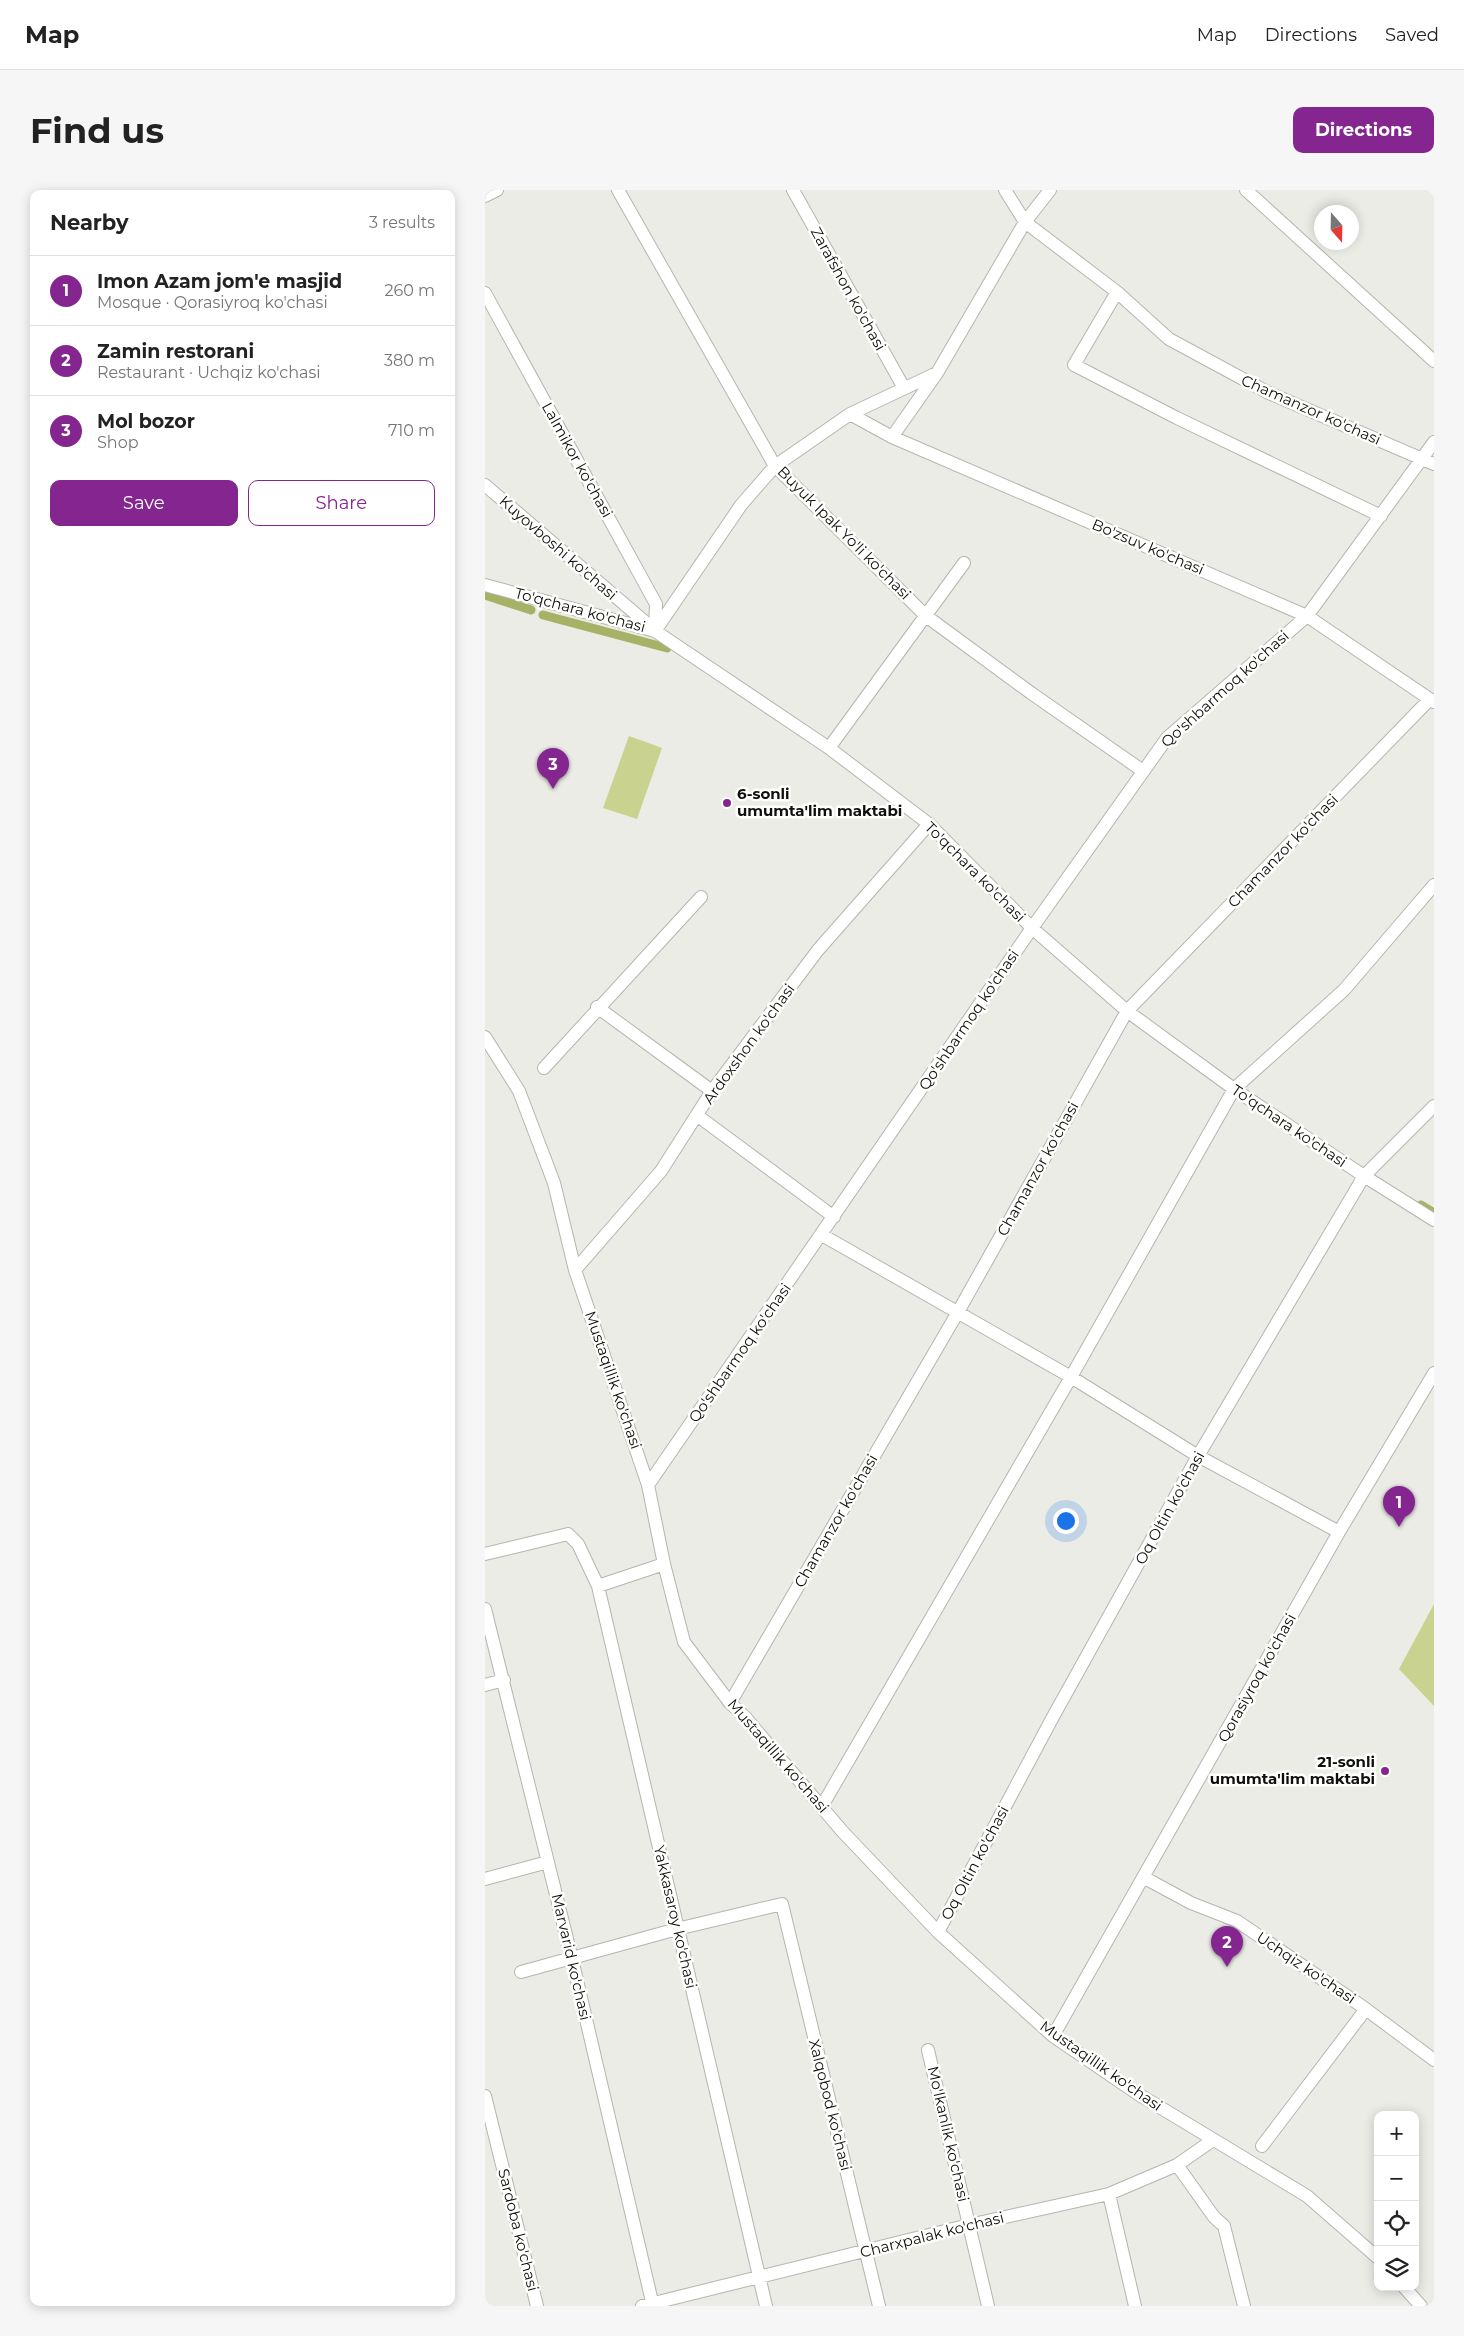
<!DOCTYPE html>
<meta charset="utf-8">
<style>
body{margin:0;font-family:Montserrat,sans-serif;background:#f6f6f6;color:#222}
.controls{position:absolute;right:15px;bottom:15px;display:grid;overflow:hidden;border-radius:10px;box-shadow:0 2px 12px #0003}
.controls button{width:45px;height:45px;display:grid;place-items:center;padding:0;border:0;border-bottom:1px solid #e0e0e0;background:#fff;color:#222;font:25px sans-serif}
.compass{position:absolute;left:829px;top:15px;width:45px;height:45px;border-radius:50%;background:#fff;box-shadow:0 2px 12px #0003;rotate:160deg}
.you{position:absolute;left:580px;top:1330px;width:18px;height:18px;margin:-12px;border:4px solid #fff;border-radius:50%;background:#1a73e8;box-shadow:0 0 0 8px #1a73e833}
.badge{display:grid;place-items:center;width:32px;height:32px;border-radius:50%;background:#852590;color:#fff;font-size:16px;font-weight:700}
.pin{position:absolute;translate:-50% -41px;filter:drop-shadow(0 1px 2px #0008)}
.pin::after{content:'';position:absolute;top:26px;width:18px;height:15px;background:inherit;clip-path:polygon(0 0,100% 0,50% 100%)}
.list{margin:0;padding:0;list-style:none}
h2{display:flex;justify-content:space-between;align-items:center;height:65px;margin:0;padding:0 20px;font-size:21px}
h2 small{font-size:16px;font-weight:400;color:#767676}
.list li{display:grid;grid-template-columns:32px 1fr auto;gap:15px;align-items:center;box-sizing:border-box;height:70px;padding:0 20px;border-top:1px solid #e0e0e0}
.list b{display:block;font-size:19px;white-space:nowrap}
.list p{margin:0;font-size:16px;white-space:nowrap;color:#767676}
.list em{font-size:16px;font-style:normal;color:#767676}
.actions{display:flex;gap:10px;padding:15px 20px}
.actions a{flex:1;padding:11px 0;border:1px solid #852590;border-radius:10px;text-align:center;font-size:18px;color:#852590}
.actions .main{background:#852590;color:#fff}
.icon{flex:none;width:28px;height:28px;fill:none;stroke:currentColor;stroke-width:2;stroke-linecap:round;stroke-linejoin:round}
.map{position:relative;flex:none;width:949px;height:2116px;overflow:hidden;border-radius:10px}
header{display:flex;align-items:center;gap:30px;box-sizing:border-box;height:70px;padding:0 25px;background:#fff;border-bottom:1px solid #e0e0e0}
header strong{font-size:24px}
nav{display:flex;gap:28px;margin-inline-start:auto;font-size:18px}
.intro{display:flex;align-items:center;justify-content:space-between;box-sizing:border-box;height:120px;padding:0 30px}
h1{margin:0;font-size:35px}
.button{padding:12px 22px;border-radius:10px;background:#852590;color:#fff;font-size:18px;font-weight:700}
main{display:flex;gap:30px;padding:0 30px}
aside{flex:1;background:#fff;border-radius:10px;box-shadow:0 2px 12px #0003}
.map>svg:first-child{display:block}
.green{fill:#c9d28e}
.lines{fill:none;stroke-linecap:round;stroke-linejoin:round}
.canal{stroke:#a8b266;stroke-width:9}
.minor-casing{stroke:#b4b5af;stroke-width:14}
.minor{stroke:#fff;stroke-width:12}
.poi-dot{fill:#852590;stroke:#fffffe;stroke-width:2}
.labels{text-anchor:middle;stroke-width:5;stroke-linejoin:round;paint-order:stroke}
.street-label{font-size:15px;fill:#0f0f0d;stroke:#fffffe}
.poi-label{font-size:15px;font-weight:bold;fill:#0f0f0d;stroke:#fffffe;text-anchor:start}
</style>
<header>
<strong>Map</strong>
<nav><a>Map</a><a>Directions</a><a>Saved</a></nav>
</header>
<div class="intro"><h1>Find us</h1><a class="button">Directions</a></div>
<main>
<aside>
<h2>Nearby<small>3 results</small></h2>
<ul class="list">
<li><span class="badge">1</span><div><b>Imon Azam jom'e masjid</b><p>Mosque · Qorasiyroq ko'chasi</p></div><em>260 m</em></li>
<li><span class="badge">2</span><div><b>Zamin restorani</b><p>Restaurant · Uchqiz ko'chasi</p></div><em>380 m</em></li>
<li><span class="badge">3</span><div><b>Mol bozor</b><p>Shop</p></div><em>710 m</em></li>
</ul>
<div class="actions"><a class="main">Save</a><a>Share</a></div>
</aside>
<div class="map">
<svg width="949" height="2116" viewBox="0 0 949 2116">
<rect width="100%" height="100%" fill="#ebece6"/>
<path class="green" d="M 144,546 L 177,558 L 152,629 L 118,618 Z
M 949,1414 L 949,1516 L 914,1479 Z"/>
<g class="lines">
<path class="canal" d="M 0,405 L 46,420
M 58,425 L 182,458
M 936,1015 L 949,1023"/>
<g class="minor-casing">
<path id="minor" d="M 133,0 L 290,276 L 441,426 L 546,503 L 658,581
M 308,0 L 419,198
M 520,0 L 540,32 L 632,102 L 684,149 L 784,203 L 949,274
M 761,0 L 949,171
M 0,6 L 12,0
M 632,102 L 589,175 L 692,228 L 896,326
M 0,103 L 171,414 L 170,441
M 365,224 L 407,247 L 822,426 L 949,512
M 407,247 L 452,183
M 0,295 L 166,437
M 0,395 L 170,441 L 344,558 L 444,634 L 547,738 L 642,821 L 749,899 L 879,986 L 949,1030
M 170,441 L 256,315 L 290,276 L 365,224 L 452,183 L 540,32 L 565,0
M 344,558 L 479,373
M 112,817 L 227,901
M 0,847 L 34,901 L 69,993 L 90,1080 L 163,1295 L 179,1374 L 199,1452 L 245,1513 L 260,1527 L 357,1641 L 453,1742 L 568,1846 L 653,1904 L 822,2006 L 893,2068
M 59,878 L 216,707
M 213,926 L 349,1027
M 337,1045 L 586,1187 L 713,1266 L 854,1342
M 90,1080 L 176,981 L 227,901 L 333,760 L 444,634
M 163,1295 L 547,738 L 682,548 L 822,426 L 949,252
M 0,1364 L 83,1344 L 93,1354 L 113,1396 L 281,2116
M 113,1396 L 179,1374
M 0,1419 L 87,1769 L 168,2116
M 0,1495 L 19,1490
M 245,1513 L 473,1122 L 642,821 L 945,509
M 337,1616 L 586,1187 L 749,899 L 859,800 L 949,695
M 658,1687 L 706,1713 L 752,1731 L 878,1817 L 949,1870
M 0,1689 L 63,1672
M 453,1742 L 569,1525 L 713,1266 L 879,986 L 949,916
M 36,1782 L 192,1739 L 297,1714 L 394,2116
M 568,1846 L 854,1342 L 949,1183
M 443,1860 L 503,2116
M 0,1906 L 52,2116
M 777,1956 L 881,1819
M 692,1975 L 729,2027 L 739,2036 L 759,2116
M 624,2004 L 650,2116
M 919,2097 L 936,2116
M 157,2116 L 484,2035 L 624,2004 L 692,1975 L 728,1950"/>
</g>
<use href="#minor" class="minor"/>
</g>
<g class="poi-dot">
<circle cx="242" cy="613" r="5"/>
<circle cx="900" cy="1581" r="5"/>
</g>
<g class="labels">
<g class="street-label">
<text transform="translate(363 99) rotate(61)" y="5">Zarafshon ko'chasi</text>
<text transform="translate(826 220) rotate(24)" y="5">Chamanzor ko'chasi</text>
<text transform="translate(92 270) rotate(61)" y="5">Lalmikor ko'chasi</text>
<text transform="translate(359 343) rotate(45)" y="5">Buyuk Ipak Yo'li ko'chasi</text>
<text transform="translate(663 357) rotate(23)" y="5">Bo'zsuv ko'chasi</text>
<text transform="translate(73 358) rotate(41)" y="5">Kuyovboshi ko'chasi</text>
<text transform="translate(95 420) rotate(15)" y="5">To'qchara ko'chasi</text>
<text transform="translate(740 499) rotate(-42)" y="5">Qo'shbarmoq ko'chasi</text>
<text transform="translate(798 661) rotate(-46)" y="5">Chamanzor ko'chasi</text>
<text transform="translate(490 682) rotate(45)" y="5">To'qchara ko'chasi</text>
<text transform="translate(484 830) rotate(-56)" y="5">Qo'shbarmoq ko'chasi</text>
<text transform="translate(264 854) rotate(-54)" y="5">Ardoxshon ko'chasi</text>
<text transform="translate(804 936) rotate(34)" y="5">To'qchara ko'chasi</text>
<text transform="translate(553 979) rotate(-61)" y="5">Chamanzor ko'chasi</text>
<text transform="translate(255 1163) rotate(-55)" y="5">Qo'shbarmoq ko'chasi</text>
<text transform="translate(128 1190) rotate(71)" y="5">Mustaqillik ko'chasi</text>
<text transform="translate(685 1318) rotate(-61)" y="5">Oq Oltin ko'chasi</text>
<text transform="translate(351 1331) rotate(-60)" y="5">Chamanzor ko'chasi</text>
<text transform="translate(772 1488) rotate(-61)" y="5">Qorasiyroq ko'chasi</text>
<text transform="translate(293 1566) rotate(49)" y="5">Mustaqillik ko'chasi</text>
<text transform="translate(490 1673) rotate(-62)" y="5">Oq Oltin ko'chasi</text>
<text transform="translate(190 1727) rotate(77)" y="5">Yakkasaroy ko'chasi</text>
<text transform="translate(86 1767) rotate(77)" y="5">Marvarid ko'chasi</text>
<text transform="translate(821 1778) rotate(34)" y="5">Uchqiz ko'chasi</text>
<text transform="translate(616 1876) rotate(35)" y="5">Mustaqillik ko'chasi</text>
<text transform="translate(345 1915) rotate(76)" y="5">Xalqobod ko'chasi</text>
<text transform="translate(463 1944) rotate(77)" y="5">Mo'lkanlik ko'chasi</text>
<text transform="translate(33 2040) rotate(76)" y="5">Sardoba ko'chasi</text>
<text transform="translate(447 2045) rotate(-14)" y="5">Charxpalak ko'chasi</text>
</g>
<g class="poi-label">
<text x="252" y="609">6-sonli<tspan x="252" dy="17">umumta'lim maktabi</tspan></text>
<text x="890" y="1577" text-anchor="end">21-sonli<tspan x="890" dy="17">umumta'lim maktabi</tspan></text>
</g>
</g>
</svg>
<div class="controls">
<button>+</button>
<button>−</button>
<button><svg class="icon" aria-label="locate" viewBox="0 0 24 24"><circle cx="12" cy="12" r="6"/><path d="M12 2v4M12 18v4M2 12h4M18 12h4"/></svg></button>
<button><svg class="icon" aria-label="layers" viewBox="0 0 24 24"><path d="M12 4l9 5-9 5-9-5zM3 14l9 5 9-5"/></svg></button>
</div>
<svg class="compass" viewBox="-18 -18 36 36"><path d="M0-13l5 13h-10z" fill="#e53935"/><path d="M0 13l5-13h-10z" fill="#767676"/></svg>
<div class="you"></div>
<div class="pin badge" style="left:914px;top:1337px">1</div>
<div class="pin badge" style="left:742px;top:1777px">2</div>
<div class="pin badge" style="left:68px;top:599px">3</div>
</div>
</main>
